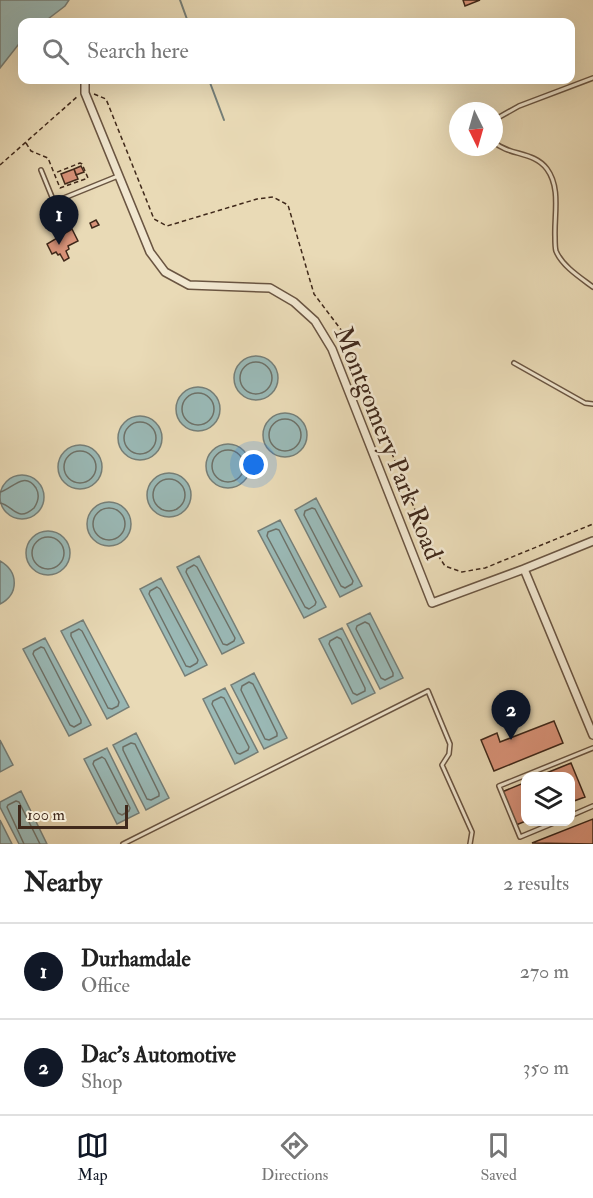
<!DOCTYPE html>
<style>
body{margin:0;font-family:"IM FELL Double Pica",serif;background:#f6f6f6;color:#222}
.controls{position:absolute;right:18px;bottom:18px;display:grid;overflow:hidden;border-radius:12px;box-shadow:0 6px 24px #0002}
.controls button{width:54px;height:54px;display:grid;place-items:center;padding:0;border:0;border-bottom:2px solid #e0e0e0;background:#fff;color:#222;font:30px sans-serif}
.compass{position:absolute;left:449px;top:102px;width:54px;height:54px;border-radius:50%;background:#fff;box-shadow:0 6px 24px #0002;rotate:175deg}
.scale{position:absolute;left:18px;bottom:15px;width:110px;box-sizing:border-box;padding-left:6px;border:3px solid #40291b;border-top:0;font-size:16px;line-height:21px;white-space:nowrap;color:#40291b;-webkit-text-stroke:4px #f1e7d0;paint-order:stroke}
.you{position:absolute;left:254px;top:465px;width:21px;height:21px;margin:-15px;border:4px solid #fff;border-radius:50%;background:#1a73e8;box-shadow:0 0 0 9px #1a73e833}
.badge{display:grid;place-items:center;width:39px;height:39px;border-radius:50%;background:#111827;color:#fff;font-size:20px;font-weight:700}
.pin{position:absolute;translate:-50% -50px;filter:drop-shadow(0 2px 3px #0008)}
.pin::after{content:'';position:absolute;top:32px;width:21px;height:18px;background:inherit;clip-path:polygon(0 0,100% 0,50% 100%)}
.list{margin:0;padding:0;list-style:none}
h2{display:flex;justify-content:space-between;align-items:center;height:78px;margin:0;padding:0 24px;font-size:26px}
h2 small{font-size:20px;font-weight:400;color:#767676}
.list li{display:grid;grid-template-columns:39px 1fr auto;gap:18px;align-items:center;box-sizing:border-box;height:96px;padding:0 24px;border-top:2px solid #e0e0e0}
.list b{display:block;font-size:22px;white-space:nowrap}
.list p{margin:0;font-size:20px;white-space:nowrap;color:#767676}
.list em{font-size:20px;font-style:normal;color:#767676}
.icon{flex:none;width:33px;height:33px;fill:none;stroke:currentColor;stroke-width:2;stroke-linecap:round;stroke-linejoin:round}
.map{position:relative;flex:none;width:593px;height:844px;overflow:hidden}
.search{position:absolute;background:#fff;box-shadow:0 6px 24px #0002;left:18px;right:18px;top:18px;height:66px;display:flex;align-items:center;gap:15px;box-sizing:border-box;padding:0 21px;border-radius:12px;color:#767676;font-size:22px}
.sheet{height:270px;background:#fff}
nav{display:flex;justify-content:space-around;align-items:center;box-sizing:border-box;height:84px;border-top:2px solid #e0e0e0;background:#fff;font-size:16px;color:#767676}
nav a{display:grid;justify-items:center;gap:3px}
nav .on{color:#111827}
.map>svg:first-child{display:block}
.water{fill:#9ab9b6;stroke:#767f78;stroke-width:1.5}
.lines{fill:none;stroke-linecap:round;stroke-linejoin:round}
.shore{stroke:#6d7168;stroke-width:1.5}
.stream{stroke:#767f78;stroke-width:2}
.building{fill:#d99379;stroke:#40291b;stroke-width:1.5}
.lane-casing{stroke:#6a5542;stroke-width:6}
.street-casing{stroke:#6a5542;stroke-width:10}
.path{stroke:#40291b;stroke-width:1.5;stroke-dasharray:4.5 3;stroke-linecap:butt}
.lane{stroke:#f1e7d0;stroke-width:3}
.street{stroke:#f1e7d0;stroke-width:7}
.labels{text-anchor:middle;stroke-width:5;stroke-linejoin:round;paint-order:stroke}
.street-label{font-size:26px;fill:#40291b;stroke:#f1e7d0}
</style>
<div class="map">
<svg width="593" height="844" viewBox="0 0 593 844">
<rect width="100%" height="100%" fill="#e9dab6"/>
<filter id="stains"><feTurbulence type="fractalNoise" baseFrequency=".00333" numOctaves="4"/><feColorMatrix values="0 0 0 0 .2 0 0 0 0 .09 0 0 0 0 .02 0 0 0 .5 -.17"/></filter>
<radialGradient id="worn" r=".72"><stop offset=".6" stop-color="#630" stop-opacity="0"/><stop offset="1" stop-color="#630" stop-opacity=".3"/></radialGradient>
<path class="water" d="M 0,0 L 69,0 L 65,6 L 44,22 L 22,22 L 22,40 L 0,68 Z
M234 378a22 22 0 1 1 44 0a22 22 0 1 1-44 0Z
M176 409a22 22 0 1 1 44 0a22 22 0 1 1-44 0Z
M263 435a22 22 0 1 1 44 0a22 22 0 1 1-44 0Z
M118 438a22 22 0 1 1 44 0a22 22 0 1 1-44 0Z
M206 466a22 22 0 1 1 44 0a22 22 0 1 1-44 0Z
M58 467a22 22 0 1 1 44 0a22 22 0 1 1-44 0Z
M147 495a22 22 0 1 1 44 0a22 22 0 1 1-44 0Z
M0 497a22 22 0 1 1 44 0a22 22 0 1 1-44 0Z
M 316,498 L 362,586 L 340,597 L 295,510 Z
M87 524a22 22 0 1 1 44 0a22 22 0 1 1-44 0Z
M 280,520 L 326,607 L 304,618 L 258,531 Z
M26 553a22 22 0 1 1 44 0a22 22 0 1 1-44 0Z
M 199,556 L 244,643 L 222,654 L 177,567 Z
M 0,561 C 19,572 19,594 0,604 Z
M 161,578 L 207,665 L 185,676 L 140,589 Z
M 370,613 L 403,678 L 380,689 L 347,624 Z
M 83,620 L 129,707 L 107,719 L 61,631 Z
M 342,628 L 375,693 L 352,704 L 319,639 Z
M 45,638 L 91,725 L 69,736 L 23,649 Z
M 254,673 L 287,738 L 264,749 L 231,685 Z
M 225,688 L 258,752 L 235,764 L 203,699 Z
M 136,733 L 169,798 L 146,810 L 113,745 Z
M 0,740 L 13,765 L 0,772 Z
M 107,748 L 139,813 L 117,824 L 84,759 Z
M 21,791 L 47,844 L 19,844 L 0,807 L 0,802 Z
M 0,820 L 12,844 L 0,844 Z"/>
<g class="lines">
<path class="shore" d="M240 378a16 16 0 1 1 32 0a16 16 0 1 1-32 0Z
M182 409a16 16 0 1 1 32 0a16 16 0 1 1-32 0Z
M269 435a16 16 0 1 1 32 0a16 16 0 1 1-32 0Z
M124 438a16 16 0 1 1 32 0a16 16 0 1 1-32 0Z
M212 466a16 16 0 1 1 32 0a16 16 0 1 1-32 0Z
M64 467a16 16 0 1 1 32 0a16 16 0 1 1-32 0Z
M153 495a16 16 0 1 1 32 0a16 16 0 1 1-32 0Z
M 0,492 C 11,490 24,470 36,488 C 40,495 38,502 34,508 C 17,523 14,506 0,503
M93 524a16 16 0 1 1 32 0a16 16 0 1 1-32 0Z
M 312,508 L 315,509 L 353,581 L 352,584 L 345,588 L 341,586 L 304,515 L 305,511 Z
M 276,529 L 279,530 L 316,602 L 315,605 L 309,609 L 305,607 L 267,536 L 268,532 Z
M32 553a16 16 0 1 1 32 0a16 16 0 1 1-32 0Z
M 194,565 L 197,567 L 235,638 L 234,641 L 227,645 L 223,644 L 186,572 L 187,569 Z
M 157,587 L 160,589 L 198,660 L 197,663 L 190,667 L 186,666 L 149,594 L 150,591 Z
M 365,622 L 369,624 L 393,673 L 393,676 L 385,680 L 381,678 L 356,629 L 357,626 Z
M 79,629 L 82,631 L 119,702 L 118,706 L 112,709 L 108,708 L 71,636 L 71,633 Z
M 337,637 L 341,639 L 365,688 L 365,691 L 357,695 L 353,693 L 329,644 L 330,641 Z
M 41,647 L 44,648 L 81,720 L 81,723 L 74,727 L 70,725 L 33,654 L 34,651 Z
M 249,682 L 253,684 L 277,733 L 277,736 L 269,740 L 265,739 L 241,690 L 242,686 Z
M 221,697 L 224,698 L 249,747 L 248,750 L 240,754 L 237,753 L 212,704 L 213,701 Z
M 131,743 L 135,744 L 159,793 L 159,796 L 151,800 L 147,799 L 123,750 L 123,747 Z
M 102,757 L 105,759 L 130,808 L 129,811 L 122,815 L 118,813 L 93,764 L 94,761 Z
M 24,844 L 7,807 L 8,805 L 16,801 L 19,802 L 40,844"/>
<path class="stream" d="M 180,0 L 188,22
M 209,80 L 224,120"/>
</g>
<path class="building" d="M 463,0 L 480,0 L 465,6 Z
M 81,166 L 84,172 L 76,175 L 74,169 Z
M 74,169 L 78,179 L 65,184 L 61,174 Z
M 96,220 L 99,225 L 92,228 L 90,223 Z
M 72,229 L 78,241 L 68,246 L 69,249 L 66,251 L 69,258 L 64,261 L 60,254 L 58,255 L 56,252 L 52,254 L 47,244 Z
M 554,721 L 563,743 L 494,771 L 481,740 L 497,733 L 500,742 Z
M 571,763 L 585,797 L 574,801 L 570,793 L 570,776 L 539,776 Z
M 526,782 L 526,821 L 516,825 L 502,792 Z
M 593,819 L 593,844 L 532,843 Z"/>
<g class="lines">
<g class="lane-casing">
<path id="lane" d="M 494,120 L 519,106 L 593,78
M 494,142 C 509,156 534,151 547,169 C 561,188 554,215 555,237 C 555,241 555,248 556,251 C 562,266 581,278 593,287
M 41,170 L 54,202 L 118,176
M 514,363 L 585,403 L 593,404
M 570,816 L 593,806
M 556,822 L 520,837 L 499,786 L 593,748
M 123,844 L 428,691 L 450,744 L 449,754 L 442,765 L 472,832 L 470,844"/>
</g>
<g class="street-casing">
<path id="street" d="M 85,80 L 85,93 L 150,252 L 165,272 L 189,285 L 270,288 L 294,302 L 315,321 L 332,349 L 432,603 L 524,569 L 593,541
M 524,569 L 593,735"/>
</g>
<path class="path" d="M 94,94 L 106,99 L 154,219 L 167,226 L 257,199 L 273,197 L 288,205 L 314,294 L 342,331 L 426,537 L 445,566 L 462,572 L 485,568 L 593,524
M 26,143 L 31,151 L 48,158 L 60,188 L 88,178 L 82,164 L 80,163 L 55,173
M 0,165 L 78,96"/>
<use href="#lane" class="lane"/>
<use href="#street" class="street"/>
</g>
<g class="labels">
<g class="street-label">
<text transform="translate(389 443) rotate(68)" y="9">Montgomery Park Road</text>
</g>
</g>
<rect width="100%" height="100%" filter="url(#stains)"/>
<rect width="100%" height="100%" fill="url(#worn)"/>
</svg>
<div class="controls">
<button><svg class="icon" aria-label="layers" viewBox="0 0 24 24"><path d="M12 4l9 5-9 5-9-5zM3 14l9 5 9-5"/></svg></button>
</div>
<svg class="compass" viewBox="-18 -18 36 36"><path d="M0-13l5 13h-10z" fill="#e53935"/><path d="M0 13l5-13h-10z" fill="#767676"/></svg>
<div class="scale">100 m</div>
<div class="you"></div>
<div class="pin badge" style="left:59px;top:245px">1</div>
<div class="pin badge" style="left:511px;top:740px">2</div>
<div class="search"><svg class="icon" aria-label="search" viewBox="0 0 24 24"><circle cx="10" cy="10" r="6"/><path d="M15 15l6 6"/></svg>Search here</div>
</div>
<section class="sheet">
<h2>Nearby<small>2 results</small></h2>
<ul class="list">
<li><span class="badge">1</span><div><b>Durhamdale</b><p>Office</p></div><em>270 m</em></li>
<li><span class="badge">2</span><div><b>Dac's Automotive</b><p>Shop</p></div><em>350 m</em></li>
</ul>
</section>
<nav>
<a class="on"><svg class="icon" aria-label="map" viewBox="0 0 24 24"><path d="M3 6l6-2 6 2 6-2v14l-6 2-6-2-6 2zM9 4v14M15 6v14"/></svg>Map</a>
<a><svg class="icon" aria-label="directions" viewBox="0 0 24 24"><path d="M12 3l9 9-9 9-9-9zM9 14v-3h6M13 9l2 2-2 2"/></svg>Directions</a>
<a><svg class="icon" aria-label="saved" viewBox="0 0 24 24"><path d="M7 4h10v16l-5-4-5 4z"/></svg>Saved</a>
</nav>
